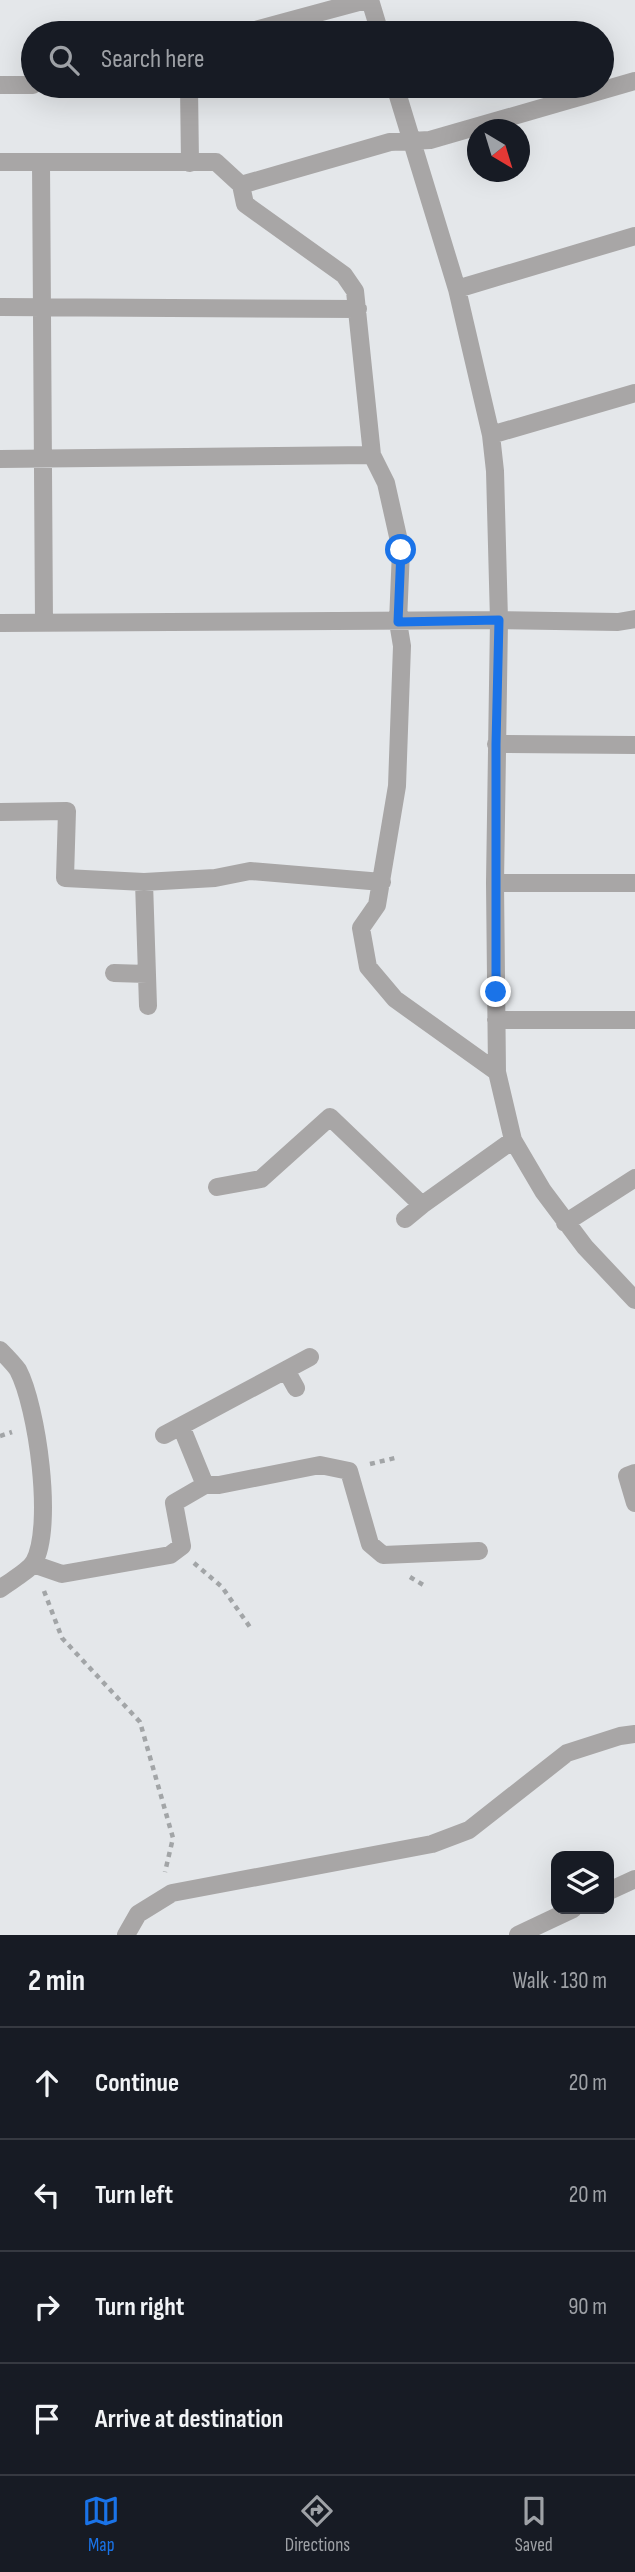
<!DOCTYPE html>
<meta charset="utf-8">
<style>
body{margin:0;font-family:"Sofia Sans Condensed",sans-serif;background:#20242c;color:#f1f3f6}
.controls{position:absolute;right:21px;bottom:21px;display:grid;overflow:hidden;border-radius:14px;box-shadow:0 7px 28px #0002}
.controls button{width:63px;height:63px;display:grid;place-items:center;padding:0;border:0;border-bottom:2px solid #363941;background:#171b24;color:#f1f3f6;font:35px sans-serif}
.compass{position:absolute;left:467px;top:119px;width:63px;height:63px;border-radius:50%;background:#171b24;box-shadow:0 7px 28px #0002;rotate:142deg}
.stop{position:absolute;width:21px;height:21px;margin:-16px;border:5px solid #1a73e8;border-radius:50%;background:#fff}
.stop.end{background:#1a73e8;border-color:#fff;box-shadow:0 2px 7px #0008}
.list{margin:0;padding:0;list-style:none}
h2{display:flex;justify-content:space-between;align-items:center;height:91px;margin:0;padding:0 28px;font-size:30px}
h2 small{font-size:23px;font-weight:400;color:#9ea1a6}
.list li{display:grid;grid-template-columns:46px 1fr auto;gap:21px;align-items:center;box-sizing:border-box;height:112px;padding:0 28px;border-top:2px solid #363941}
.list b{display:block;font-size:26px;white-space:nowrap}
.list em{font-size:23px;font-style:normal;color:#9ea1a6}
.icon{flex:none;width:38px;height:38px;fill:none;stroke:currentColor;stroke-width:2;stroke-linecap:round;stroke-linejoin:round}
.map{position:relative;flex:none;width:635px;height:1935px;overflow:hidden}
.search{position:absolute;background:#171b24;box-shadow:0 7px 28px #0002;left:21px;right:21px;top:21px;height:77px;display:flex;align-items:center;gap:18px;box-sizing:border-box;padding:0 24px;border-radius:38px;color:#9ea1a6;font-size:26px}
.sheet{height:539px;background:#171b24}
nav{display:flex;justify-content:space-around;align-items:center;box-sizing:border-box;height:98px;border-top:2px solid #363941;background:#171b24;font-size:19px;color:#9ea1a6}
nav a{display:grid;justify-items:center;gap:4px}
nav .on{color:#1a73e8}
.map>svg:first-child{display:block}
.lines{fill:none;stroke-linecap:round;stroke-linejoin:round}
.path{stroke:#a2a5a7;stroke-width:4.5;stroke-dasharray:5 5;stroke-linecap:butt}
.minor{stroke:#a8a6a6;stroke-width:18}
.route{stroke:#1a73e8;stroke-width:9}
</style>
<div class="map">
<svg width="635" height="1935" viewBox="0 0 635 1935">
<rect width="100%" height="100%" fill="#e4e7ea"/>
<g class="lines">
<path class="path" d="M 0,1436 L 12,1432
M 370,1464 L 395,1458
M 194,1563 L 222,1587 L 252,1630
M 410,1577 L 425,1586
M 44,1591 L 62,1638 L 140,1722 L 173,1838 L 165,1872"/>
<path class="minor" d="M 370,0 L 380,33
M 244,33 L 366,0
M 0,85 L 33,85
M 189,86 L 190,163
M 395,86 L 457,289 L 491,435 L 495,471 L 499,620 L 495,883 L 497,1072 L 513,1140 L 543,1191 L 585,1247 L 635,1300
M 0,162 L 216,162 L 241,185 L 245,204 L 344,275 L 355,291 L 372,455 L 386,483 L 401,550 L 398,622 L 402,646 L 397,786 L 377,905 L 361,928 L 368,967 L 395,999 L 497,1072
M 41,162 L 44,623
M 241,185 L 390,142 L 430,140 L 635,81
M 457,289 L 635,236
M 0,307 L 358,309
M 491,435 L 635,393
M 0,459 L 372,455
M 0,623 L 499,620 L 618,622 L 635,619
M 496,744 L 635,745
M 0,812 L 67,811 L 65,878 L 144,882 L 215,878 L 250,871 L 382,882
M 144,882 L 148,1006
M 495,883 L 635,883
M 114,973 L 147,974
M 496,1020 L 635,1020
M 217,1187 L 261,1179 L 330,1117 L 422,1205 L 513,1140
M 405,1219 L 422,1205
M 565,1223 L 635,1178
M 0,1350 C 6,1356 13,1363 18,1370 C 37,1406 54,1526 34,1562 C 28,1572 10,1581 0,1589
M 286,1370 L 296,1388
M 164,1435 L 181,1426
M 635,1473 L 627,1476 L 635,1503
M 205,1485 L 181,1426 L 310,1357
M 33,1564 L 62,1574 L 170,1555 L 182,1546 L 174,1503 L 205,1485 L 219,1485 L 320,1465 L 349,1471 L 370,1544 L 383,1555 L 479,1551
M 609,1891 L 635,1879
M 126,1935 L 138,1914 L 172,1893 L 432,1844 L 469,1830 L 567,1753 L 620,1736 L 635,1734
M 518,1935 L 573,1909"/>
</g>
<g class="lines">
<path class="route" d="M 401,550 L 398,622 L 499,620 L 496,744 L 496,992"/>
</g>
</svg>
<div class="controls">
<button><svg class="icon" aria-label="layers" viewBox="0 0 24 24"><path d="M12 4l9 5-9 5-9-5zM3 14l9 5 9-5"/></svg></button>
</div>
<svg class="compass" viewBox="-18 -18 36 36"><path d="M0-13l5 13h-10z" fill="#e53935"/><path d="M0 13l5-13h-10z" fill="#9ea1a6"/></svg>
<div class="stop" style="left:401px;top:550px"></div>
<div class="stop end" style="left:496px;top:992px"></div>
<div class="search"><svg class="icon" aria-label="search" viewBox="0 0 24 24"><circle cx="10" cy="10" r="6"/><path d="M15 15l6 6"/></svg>Search here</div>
</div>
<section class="sheet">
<h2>2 min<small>Walk · 130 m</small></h2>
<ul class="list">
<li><svg class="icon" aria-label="ahead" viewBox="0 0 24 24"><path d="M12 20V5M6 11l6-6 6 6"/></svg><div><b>Continue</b></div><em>20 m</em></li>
<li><svg class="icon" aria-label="left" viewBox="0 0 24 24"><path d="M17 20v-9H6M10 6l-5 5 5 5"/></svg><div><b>Turn left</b></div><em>20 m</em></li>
<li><svg class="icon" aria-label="right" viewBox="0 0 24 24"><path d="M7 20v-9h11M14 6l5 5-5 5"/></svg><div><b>Turn right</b></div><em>90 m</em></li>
<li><svg class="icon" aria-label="arrive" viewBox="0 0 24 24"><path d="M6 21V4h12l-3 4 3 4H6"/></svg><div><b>Arrive at destination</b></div></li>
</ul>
</section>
<nav>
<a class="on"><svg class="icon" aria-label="map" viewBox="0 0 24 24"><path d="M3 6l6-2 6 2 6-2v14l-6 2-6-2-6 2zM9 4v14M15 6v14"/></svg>Map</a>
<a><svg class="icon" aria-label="directions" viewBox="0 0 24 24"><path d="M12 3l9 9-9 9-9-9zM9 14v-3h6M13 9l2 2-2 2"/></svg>Directions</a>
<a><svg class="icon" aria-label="saved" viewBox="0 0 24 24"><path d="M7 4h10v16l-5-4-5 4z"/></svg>Saved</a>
</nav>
